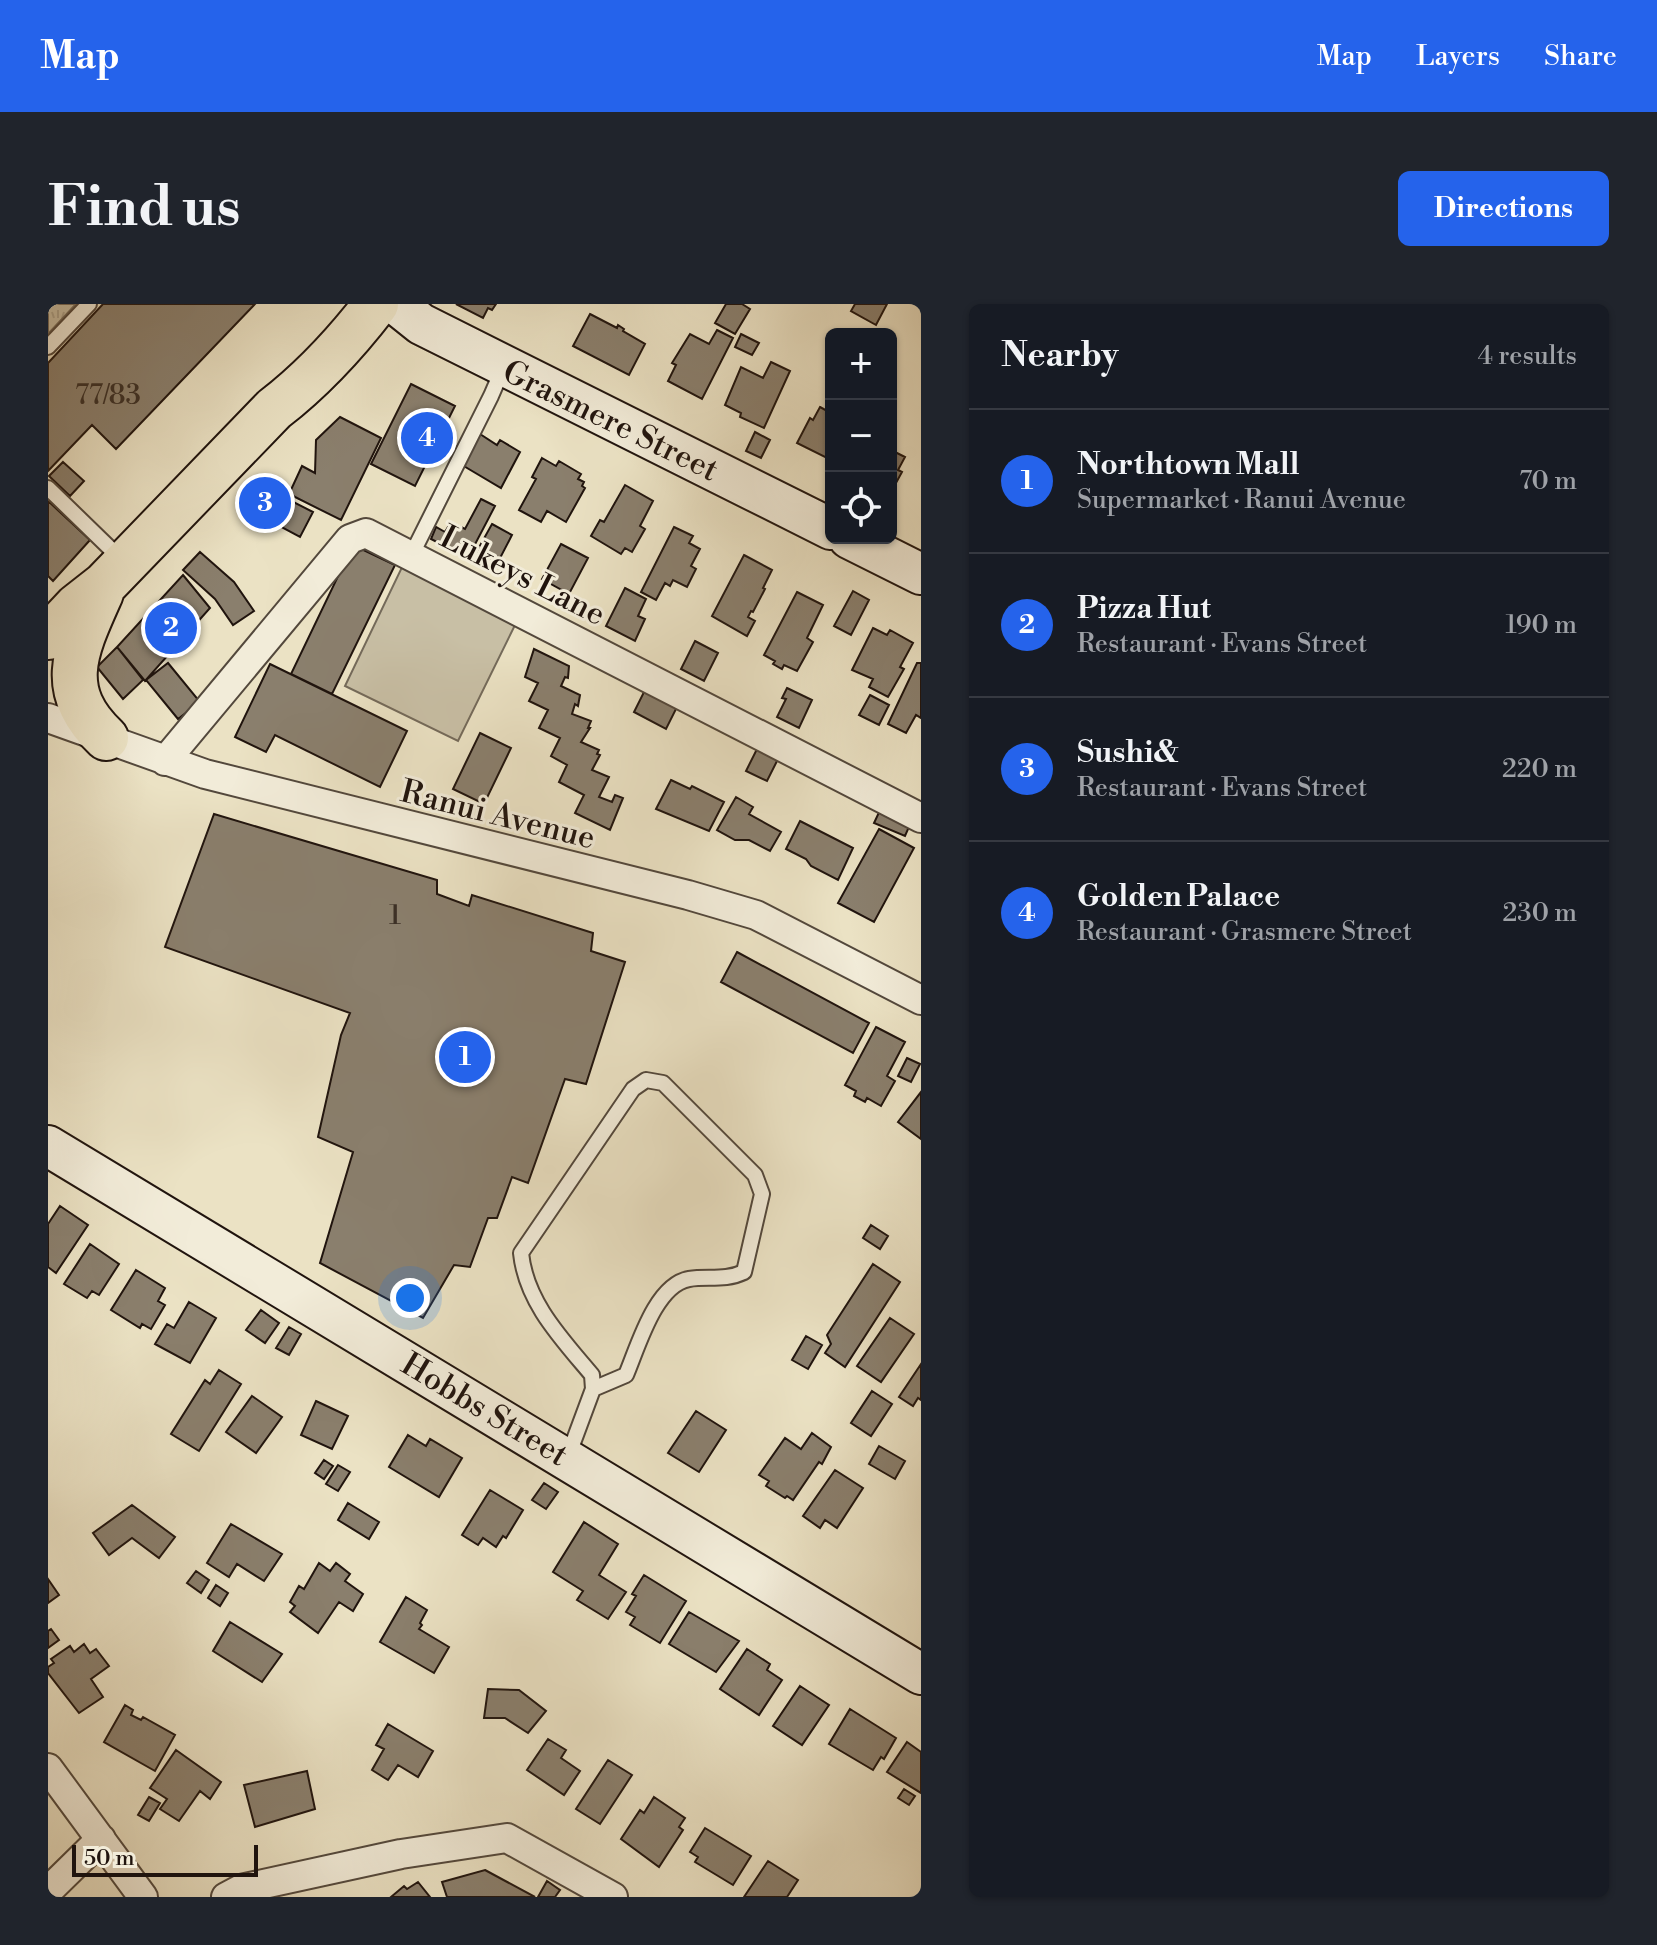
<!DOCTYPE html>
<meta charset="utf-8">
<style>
body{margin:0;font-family:"Libre Bodoni",serif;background:#20242c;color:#f1f3f6}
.controls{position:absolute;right:24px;top:24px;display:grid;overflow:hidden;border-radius:12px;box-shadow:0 2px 6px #0004}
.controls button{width:72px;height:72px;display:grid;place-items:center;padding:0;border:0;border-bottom:2px solid #363941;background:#171b24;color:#f1f3f6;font:40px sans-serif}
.scale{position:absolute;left:24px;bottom:20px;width:186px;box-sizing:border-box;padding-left:8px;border:4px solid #20140e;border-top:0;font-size:22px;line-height:28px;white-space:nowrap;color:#20140e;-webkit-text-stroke:6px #f2ecd9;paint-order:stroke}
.you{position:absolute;left:362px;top:994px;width:28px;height:28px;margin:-20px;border:6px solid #fff;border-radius:50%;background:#1a73e8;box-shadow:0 0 0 12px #1a73e833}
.badge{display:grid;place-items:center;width:52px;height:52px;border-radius:50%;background:#2563eb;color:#fff;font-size:26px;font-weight:700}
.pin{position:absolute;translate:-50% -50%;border:4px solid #fff;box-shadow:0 2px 8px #0006}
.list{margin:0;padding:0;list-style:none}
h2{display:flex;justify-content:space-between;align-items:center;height:104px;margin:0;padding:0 32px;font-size:34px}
h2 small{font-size:26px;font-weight:400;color:#9ea1a6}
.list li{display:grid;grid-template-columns:52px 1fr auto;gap:24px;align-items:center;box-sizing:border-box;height:144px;padding:0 32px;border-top:2px solid #363941}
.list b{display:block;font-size:30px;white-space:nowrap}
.list p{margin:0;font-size:26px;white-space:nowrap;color:#9ea1a6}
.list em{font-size:26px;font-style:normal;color:#9ea1a6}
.icon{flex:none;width:44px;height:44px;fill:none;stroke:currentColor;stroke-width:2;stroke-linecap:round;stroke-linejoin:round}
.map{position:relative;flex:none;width:873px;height:1593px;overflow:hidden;border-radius:12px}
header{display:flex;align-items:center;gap:48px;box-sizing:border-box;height:112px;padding:0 40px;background:#2563eb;color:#fff}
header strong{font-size:38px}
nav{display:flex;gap:44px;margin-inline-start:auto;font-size:28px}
.intro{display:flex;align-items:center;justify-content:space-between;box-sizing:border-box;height:192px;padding:0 48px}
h1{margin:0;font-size:56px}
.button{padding:20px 36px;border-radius:12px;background:#2563eb;color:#fff;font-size:28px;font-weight:700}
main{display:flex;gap:48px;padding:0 48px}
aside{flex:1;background:#171b24;border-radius:12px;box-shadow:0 2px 6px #0004}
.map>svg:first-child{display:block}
.grass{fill:#c8bfa5;stroke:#746a5a;stroke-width:2}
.park{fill:url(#park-tufts);stroke:#746a5a;stroke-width:2}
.building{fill:#8a7f6d;stroke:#20140e;stroke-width:2}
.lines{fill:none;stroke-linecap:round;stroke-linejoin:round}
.lane-casing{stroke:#53483c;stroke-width:18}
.street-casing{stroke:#53483c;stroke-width:32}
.secondary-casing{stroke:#20140e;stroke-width:44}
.highway-casing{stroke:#20140e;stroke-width:48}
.lane{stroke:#f2ecd9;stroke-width:14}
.street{stroke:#f2ecd9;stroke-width:28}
.secondary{stroke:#f2ecd9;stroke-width:40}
.highway{stroke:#ebe2c4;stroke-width:44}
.labels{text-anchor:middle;stroke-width:6;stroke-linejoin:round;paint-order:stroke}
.number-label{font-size:28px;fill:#3a2f26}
.street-label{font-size:32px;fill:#20140e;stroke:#f2ecd9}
</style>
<header>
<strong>Map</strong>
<nav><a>Map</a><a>Layers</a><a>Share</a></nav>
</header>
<div class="intro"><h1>Find us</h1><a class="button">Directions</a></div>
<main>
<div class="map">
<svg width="873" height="1593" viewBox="0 0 873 1593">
<defs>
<pattern id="park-tufts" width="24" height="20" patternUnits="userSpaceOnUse" patternTransform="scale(2)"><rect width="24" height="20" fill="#c8bfa5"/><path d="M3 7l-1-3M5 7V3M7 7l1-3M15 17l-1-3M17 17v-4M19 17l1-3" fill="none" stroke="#aca38d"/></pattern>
</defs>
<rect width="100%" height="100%" fill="#ebe2c4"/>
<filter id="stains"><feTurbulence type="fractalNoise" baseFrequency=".0025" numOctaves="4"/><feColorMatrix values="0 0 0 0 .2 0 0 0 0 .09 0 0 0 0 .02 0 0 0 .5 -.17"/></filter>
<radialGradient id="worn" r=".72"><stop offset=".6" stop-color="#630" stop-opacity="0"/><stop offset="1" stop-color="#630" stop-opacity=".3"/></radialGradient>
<path class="grass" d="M 356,259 L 470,315 L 410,437 L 297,382 Z"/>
<path class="park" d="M 0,0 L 28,0 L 0,30 Z"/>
<path class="building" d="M 55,0 L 207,0 L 68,145 L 44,121 L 0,167 L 0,59 Z
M 408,0 L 448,0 L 444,6 L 440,4 L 435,14 Z
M 678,0 L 694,0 L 702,5 L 687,30 L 667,19 Z
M 807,0 L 839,0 L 828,21 L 803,7 Z
M 542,10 L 569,24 L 570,21 L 576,25 L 575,27 L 597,40 L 581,71 L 525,42 Z
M 669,26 L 685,34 L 654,95 L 620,77 L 628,61 L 624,59 L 642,30 L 661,40 Z
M 693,30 L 711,39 L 704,51 L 687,43 Z
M 723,58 L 742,67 L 716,124 L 692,113 L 693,109 L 677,101 L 693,63 L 715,74 Z
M 363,80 L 407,102 L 367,182 L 323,160 Z
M 772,103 L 783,109 L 783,156 L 749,139 L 762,114 L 765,116 Z
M 292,113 L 333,134 L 293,216 L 241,190 L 254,162 L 267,169 L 268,136 Z
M 707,128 L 722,136 L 713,154 L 698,147 Z
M 432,130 L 449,141 L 452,136 L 472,148 L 453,184 L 414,161 Z
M 843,146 L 857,153 L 850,166 L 854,168 L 843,188 Z
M 494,154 L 508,162 L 511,157 L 533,170 L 530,175 L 536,178 L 534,182 L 537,184 L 518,218 L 499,207 L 493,218 L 471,206 L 488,175 L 484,173 Z
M 15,158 L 36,177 L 22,192 L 1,172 Z
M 208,179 L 265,208 L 252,233 L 196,203 Z
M 577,181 L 605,197 L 592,222 L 597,225 L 584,248 L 577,244 L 573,250 L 543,232 L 552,216 L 556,218 Z
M 433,195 L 447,202 L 423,248 L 411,242 L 408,248 L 383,235 L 388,223 L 397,228 L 403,218 L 417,225 Z
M 0,197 L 42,236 L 5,277 L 0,272 Z
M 444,220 L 464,231 L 450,258 L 429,247 Z
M 626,223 L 645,232 L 641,239 L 652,245 L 643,262 L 648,265 L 639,283 L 625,276 L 622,282 L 617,279 L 608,296 L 593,288 Z
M 513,240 L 540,254 L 521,290 L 494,275 Z
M 305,241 L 347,261 L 284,390 L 243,370 Z
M 152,248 L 186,278 L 206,307 L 185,321 L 167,295 L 135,266 Z
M 696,251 L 724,266 L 715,284 L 717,285 L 705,308 L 703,307 L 700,313 L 707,317 L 699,332 L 664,312 Z
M 135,271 L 162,304 L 97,377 L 69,343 Z
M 577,284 L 598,295 L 590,312 L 597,315 L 587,337 L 558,322 Z
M 805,287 L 821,296 L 803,331 L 786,322 Z
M 749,288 L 775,301 L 759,334 L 765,338 L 749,367 L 736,361 L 734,365 L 725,360 L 727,357 L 716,351 Z
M 825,324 L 839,331 L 842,326 L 865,339 L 852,363 L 856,365 L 840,393 L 821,383 L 825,375 L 804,366 Z
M 647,337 L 670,349 L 656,377 L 633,365 Z
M 69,343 L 95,376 L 75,395 L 49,363 Z
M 486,345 L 521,362 L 520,374 L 517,373 L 513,382 L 532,391 L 530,402 L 527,400 L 524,410 L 543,417 L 540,424 L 542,424 L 533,438 L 551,446 L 549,450 L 552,451 L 544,466 L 561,473 L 551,493 L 564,498 L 567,491 L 575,494 L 562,526 L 527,509 L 536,491 L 511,478 L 519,461 L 503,452 L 512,434 L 491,424 L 500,406 L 481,397 L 490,379 L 477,373 Z
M 120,359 L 152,398 L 130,415 L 98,376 Z
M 869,359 L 873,359 L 873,414 L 868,411 L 858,429 L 840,420 Z
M 222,360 L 359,427 L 332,483 L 227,431 L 218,448 L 187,433 Z
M 739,384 L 764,396 L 751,424 L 729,413 L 738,395 L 734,394 Z
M 597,386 L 629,403 L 618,425 L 586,408 Z
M 822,391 L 841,401 L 831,421 L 811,411 Z
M 432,429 L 463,444 L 436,500 L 405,485 Z
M 710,443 L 731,453 L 719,477 L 698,467 Z
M 623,476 L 642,485 L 644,482 L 676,498 L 661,527 L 608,505 Z
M 688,493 L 705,503 L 701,510 L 733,528 L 722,547 L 701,536 L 687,536 L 669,526 Z
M 834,502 L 864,516 L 857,532 L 826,519 Z
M 166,510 L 389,576 L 389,590 L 421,602 L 424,591 L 545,629 L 543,647 L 577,658 L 538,780 L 517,775 L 480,879 L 464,873 L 449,914 L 440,914 L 422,963 L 406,961 L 375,1014 L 272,959 L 305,848 L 270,833 L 293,731 L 302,709 L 117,643 Z
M 752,517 L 805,544 L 790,576 L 763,562 L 758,555 L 738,545 Z
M 831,525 L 866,544 L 826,618 L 790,599 Z
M 689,648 L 821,719 L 805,749 L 673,678 Z
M 828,723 L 857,738 L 839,772 L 847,777 L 833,802 L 819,794 L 817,798 L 806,792 L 808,787 L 797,781 Z
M 859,754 L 872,760 L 863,778 L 850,772 Z
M 873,788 L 873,835 L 850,818 Z
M 12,902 L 40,921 L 8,969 L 0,963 L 0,920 Z
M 823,921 L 840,932 L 832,945 L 815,934 Z
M 42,940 L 71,960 L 51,991 L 44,987 L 39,994 L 16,980 Z
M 825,960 L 852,978 L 797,1063 L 777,1049 L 783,1040 L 779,1031 Z
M 88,966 L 117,984 L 110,997 L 117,1001 L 103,1025 L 94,1020 L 92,1024 L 63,1006 Z
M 141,998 L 168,1014 L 142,1059 L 107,1040 L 119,1020 L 126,1024 Z
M 213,1006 L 231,1019 L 217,1039 L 198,1026 Z
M 842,1014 L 866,1030 L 833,1078 L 809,1062 Z
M 241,1023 L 253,1030 L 241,1051 L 228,1044 Z
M 758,1032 L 774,1041 L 760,1065 L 744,1056 Z
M 873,1060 L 873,1096 L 870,1094 L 865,1102 L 851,1093 Z
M 171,1066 L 193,1080 L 151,1147 L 123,1130 L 157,1076 L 162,1080 Z
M 824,1087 L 844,1100 L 823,1132 L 803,1119 Z
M 204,1092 L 234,1113 L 208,1149 L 178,1128 Z
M 268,1097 L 300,1112 L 284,1145 L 253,1131 Z
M 648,1107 L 678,1126 L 651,1168 L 620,1149 Z
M 764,1129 L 783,1143 L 774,1160 L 771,1158 L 745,1196 L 739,1192 L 737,1194 L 718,1182 L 721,1177 L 711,1171 L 737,1134 L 753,1145 Z
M 360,1131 L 378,1142 L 382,1135 L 414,1154 L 391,1193 L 341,1163 Z
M 831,1142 L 857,1157 L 847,1175 L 821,1160 Z
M 276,1156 L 285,1162 L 276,1175 L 267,1169 Z
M 290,1161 L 302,1168 L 290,1187 L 278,1180 Z
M 787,1166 L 815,1184 L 789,1224 L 777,1216 L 772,1224 L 755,1212 Z
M 496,1179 L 510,1188 L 498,1205 L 484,1196 Z
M 442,1186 L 475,1206 L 458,1234 L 455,1232 L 448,1243 L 435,1234 L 430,1241 L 414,1231 Z
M 300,1199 L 331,1218 L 321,1235 L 290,1216 Z
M 84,1201 L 127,1233 L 111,1254 L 84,1234 L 61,1251 L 45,1229 Z
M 536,1218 L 570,1240 L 551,1271 L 578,1288 L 560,1315 L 529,1296 L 535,1287 L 505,1268 Z
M 183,1220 L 234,1250 L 216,1277 L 189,1260 L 181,1273 L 159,1259 Z
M 271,1259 L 282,1267 L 288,1259 L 302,1270 L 297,1277 L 315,1290 L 305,1307 L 291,1298 L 270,1329 L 242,1308 L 247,1302 L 242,1298 L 251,1282 L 256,1285 Z
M 148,1267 L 161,1276 L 153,1289 L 139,1279 Z
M 596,1271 L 638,1297 L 612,1339 L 582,1321 L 587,1313 L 578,1308 L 588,1292 L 584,1290 Z
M 0,1275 L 11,1291 L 0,1299 Z
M 168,1281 L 180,1289 L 172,1302 L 160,1294 Z
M 358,1293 L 379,1306 L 372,1319 L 374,1321 L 371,1325 L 401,1343 L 386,1369 L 332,1338 Z
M 641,1308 L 691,1337 L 668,1368 L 621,1340 Z
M 182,1318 L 234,1350 L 214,1378 L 165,1347 Z
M 3,1325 L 11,1336 L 0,1344 L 0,1327 Z
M 36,1340 L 42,1349 L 48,1345 L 61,1362 L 43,1375 L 55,1393 L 31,1409 L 0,1369 L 0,1363 L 6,1359 L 3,1355 L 22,1342 L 26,1348 Z
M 699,1345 L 722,1360 L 719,1366 L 734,1376 L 711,1411 L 672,1385 Z
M 752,1382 L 781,1401 L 754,1441 L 725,1422 Z
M 440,1385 L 471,1386 L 498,1407 L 480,1429 L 457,1414 L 436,1414 Z
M 77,1401 L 85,1406 L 83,1411 L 93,1416 L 95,1413 L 127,1431 L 107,1467 L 56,1438 Z
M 802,1405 L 848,1434 L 836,1455 L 833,1453 L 825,1466 L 781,1440 Z
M 340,1420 L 385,1447 L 370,1473 L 350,1461 L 340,1476 L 324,1466 L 336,1445 L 328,1441 Z
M 500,1435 L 518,1446 L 513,1454 L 532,1467 L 516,1491 L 479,1466 Z
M 859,1438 L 873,1448 L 873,1489 L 839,1468 Z
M 128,1446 L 173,1478 L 162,1495 L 152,1487 L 131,1517 L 112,1505 L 119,1495 L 102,1484 Z
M 560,1456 L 584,1471 L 552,1520 L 528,1505 Z
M 259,1467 L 267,1505 L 207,1523 L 196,1481 Z
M 856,1485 L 867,1492 L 861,1501 L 850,1494 Z
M 101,1493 L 112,1499 L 101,1517 L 90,1511 Z
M 606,1493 L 637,1514 L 631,1523 L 635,1526 L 611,1563 L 573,1535 L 592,1506 L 596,1509 Z
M 657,1524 L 703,1552 L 685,1581 L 647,1558 L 650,1553 L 642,1548 Z
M 720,1557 L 750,1576 L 739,1593 L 696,1593 Z
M 437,1566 L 487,1593 L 399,1593 L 394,1578 Z
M 499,1577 L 512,1586 L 507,1593 L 490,1593 Z
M 370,1578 L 382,1593 L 343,1593 L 356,1582 L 359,1585 Z"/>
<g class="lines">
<g class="lane-casing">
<path id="lane" d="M 0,43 L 41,0
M 0,184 L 74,256
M 363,252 L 443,92 L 456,62
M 519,1155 L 545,1085 L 544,1071 C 513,1034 478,998 473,949 L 585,785 L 598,776 L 615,779 L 707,871 L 714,890 L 696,968 C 677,977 660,972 641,975 C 607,981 590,1043 578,1071 L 545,1085"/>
</g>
<g class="street-casing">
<path id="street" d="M 0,414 L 157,470 L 640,591 L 708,611 L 873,696
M 117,457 L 302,235 L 318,229 L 873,514
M 0,1464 L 95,1593
M 0,1587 L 53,1535
M 178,1593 L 193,1585 L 353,1550 L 459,1534 L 565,1593"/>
</g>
<g class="secondary-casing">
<path id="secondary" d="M 348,0 L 373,20 L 783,225
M 801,234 L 873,270
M 0,842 L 873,1370"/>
</g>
<g class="highway-casing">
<path id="highway" d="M 53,289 C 28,345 7,386 58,434
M 0,333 L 29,302 L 57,280 L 226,105 C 265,75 298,39 328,0"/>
</g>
<use href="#lane" class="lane"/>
<use href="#street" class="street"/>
<use href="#secondary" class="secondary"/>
<use href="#highway" class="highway"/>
</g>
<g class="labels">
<g class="number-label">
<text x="60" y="100">77/83</text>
<text x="347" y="620">1</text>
</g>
<g class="street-label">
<text transform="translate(563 116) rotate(26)" y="11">Grasmere Street</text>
<text transform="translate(475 271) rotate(27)" y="11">Lukeys Lane</text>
<text transform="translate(450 510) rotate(14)" y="11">Ranui Avenue</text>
<text transform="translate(437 1105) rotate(31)" y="11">Hobbs Street</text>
</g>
</g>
<rect width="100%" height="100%" filter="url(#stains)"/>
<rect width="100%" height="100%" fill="url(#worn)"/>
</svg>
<div class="controls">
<button>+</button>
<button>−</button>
<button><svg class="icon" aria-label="locate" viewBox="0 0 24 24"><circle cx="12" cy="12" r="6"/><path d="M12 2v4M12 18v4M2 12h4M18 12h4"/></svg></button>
</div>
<div class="scale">50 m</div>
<div class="you"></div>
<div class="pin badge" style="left:417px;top:753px">1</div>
<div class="pin badge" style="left:123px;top:324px">2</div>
<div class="pin badge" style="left:217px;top:199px">3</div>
<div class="pin badge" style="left:379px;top:134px">4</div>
</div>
<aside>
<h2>Nearby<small>4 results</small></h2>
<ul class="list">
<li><span class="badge">1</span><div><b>Northtown Mall</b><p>Supermarket · Ranui Avenue</p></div><em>70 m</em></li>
<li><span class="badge">2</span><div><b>Pizza Hut</b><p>Restaurant · Evans Street</p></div><em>190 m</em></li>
<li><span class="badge">3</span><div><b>Sushi&amp;</b><p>Restaurant · Evans Street</p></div><em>220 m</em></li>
<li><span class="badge">4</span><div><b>Golden Palace</b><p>Restaurant · Grasmere Street</p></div><em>230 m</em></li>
</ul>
</aside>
</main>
